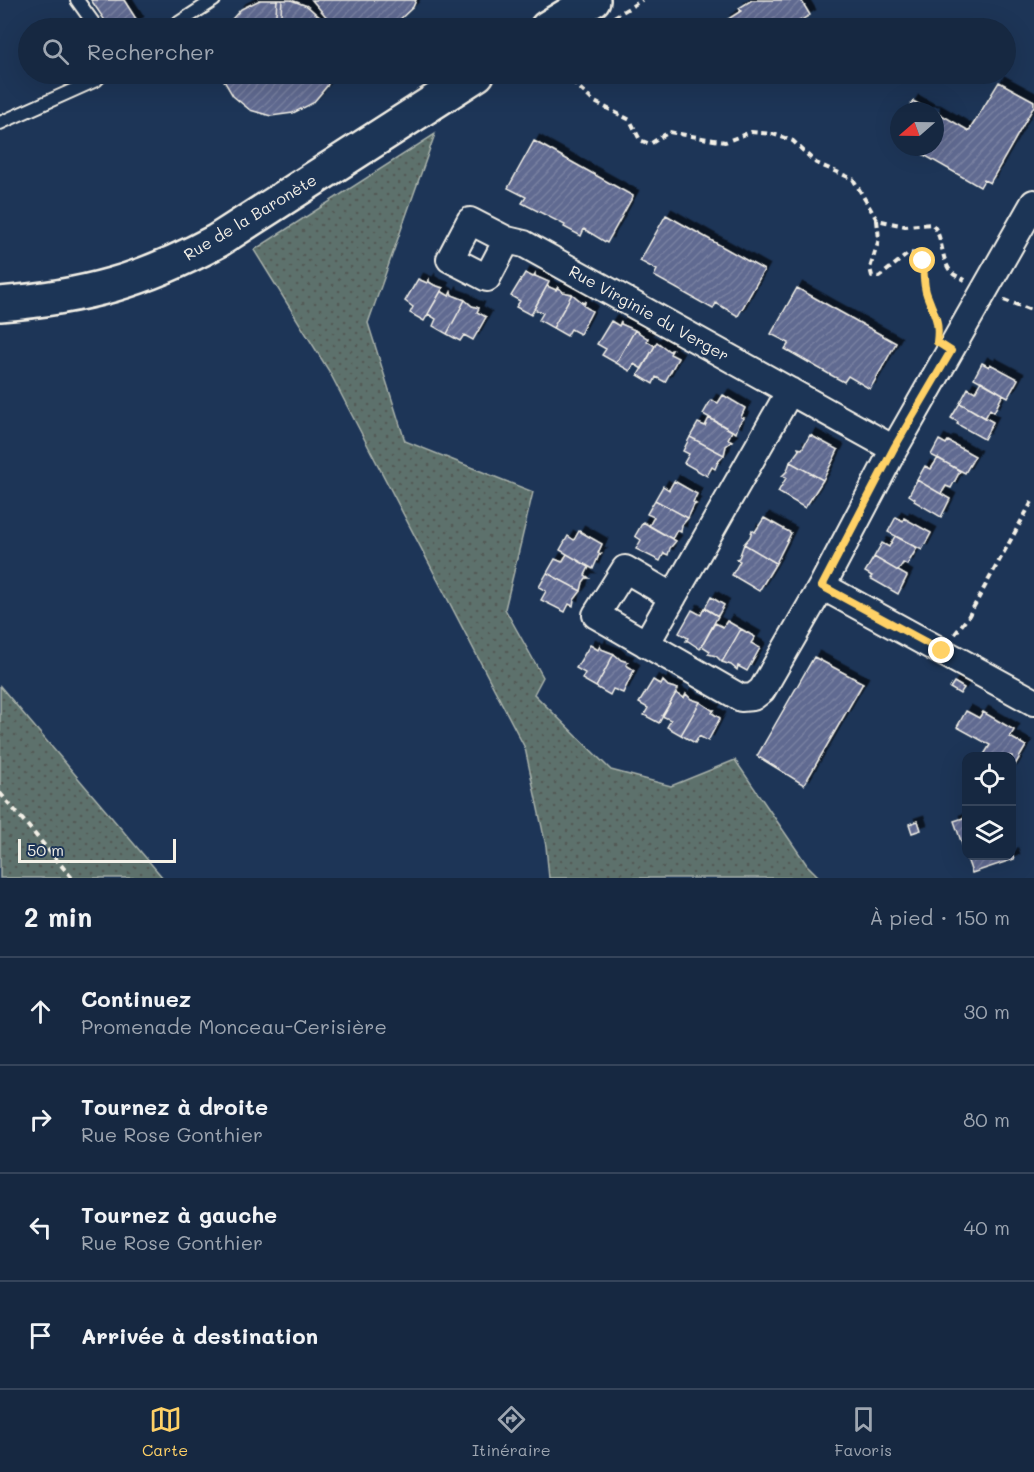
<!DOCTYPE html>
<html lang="fr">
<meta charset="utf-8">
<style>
body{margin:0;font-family:Mali,sans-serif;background:#23344c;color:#f1f3f6}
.controls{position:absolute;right:18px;bottom:18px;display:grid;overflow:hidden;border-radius:12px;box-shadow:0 6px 24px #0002}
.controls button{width:54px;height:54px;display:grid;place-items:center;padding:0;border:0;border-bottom:2px solid #35445a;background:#162841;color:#f1f3f6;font:30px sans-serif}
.compass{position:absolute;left:890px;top:102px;width:54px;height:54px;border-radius:50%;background:#162841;box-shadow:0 6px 24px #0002;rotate:250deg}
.scale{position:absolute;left:18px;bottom:15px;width:158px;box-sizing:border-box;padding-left:6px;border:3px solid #f4f1e8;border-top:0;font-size:16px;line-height:21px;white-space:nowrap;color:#f4f1e8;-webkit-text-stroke:4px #1d3557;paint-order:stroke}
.stop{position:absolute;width:18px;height:18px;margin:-14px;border:4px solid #ffd166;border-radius:50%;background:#fff}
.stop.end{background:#ffd166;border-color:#fff;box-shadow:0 2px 6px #0008}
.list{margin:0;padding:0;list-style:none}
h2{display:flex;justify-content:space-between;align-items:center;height:78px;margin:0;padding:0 24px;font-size:26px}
h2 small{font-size:20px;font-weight:400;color:#9ea6b1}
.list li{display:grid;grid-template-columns:39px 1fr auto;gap:18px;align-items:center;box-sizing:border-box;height:108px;padding:0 24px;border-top:2px solid #35445a}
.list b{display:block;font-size:22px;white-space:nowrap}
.list p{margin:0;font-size:20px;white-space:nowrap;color:#9ea6b1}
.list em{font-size:20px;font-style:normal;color:#9ea6b1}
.icon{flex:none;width:33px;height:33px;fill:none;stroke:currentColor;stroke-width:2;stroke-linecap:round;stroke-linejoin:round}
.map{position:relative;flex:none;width:1034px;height:878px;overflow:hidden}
.search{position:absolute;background:#162841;box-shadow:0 6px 24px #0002;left:18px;right:18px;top:18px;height:66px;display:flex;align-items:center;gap:15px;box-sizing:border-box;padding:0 21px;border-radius:33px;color:#9ea6b1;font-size:22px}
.sheet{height:510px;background:#162841}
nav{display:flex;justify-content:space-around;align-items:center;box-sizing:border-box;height:84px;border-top:2px solid #35445a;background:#162841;font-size:16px;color:#9ea6b1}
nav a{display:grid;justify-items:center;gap:3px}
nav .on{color:#ffd166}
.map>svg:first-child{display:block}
.grass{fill:url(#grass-dots);stroke:#a8b1aa;stroke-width:1.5}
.building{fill:url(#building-hatch);stroke:#f4f1e8;stroke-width:1.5;filter:url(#shadow)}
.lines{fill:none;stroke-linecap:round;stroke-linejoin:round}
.lane-casing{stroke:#f4f1e8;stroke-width:16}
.street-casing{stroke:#f4f1e8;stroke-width:30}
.secondary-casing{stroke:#f4f1e8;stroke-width:38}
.path{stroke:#f4f1e8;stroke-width:4;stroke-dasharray:6 4.5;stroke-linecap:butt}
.lane{stroke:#1d3557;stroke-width:12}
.street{stroke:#1d3557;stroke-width:26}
.secondary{stroke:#1d3557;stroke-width:33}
.route{stroke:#ffd166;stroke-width:8}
.labels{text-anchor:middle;stroke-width:4.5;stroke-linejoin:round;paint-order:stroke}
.street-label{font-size:16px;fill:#f4f1e8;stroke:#1d3557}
</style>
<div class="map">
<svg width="1034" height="878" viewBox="0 0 1034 878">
<defs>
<pattern id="grass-dots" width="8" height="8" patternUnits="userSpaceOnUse" patternTransform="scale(1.5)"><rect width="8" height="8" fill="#5d716c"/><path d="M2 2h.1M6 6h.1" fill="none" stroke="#525a57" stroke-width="1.8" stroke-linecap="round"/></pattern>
<pattern id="building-hatch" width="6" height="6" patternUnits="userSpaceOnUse" patternTransform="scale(1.5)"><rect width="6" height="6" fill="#616a91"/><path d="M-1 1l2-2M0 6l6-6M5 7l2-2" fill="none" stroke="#7880a0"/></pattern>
<filter id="shadow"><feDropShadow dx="5.5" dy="-5.5" stdDeviation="0" flood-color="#0009"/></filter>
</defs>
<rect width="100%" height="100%" fill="#1d3557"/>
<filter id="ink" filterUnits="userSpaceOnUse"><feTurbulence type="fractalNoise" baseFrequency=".0167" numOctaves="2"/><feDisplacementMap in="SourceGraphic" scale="12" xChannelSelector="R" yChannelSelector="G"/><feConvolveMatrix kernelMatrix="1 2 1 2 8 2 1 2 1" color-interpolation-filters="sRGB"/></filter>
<g filter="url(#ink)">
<path class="grass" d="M 435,134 L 368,323 L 405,441 L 533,492 L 505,609 L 543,677 L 534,694 L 611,770 L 671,786 L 735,760 L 807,865 L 820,878 L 549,878 L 546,846 L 525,748 L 329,371 L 254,250 Z
M 0,686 L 163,878 L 0,878 Z"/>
<path class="building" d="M 91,0 L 124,0 L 138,22 L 128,28 L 110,28 Z
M 260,0 L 291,0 L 307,6 L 324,21 L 327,28 L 224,28 L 241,9 Z
M 277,0 L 282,0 L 280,28 L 275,28 Z
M 312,0 L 416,0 L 413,7 L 396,23 L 383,28 L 345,28 L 329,20 Z
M 752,0 L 801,0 L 810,15 L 788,28 L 730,28 L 725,21 L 741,11 L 739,8 Z
M 53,74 L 59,74 L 61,78 L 52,81 L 49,75 Z
M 220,74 L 332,74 L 327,86 L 313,103 L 293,113 L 271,116 L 250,110 L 233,96 Z
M 999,82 L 1034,101 L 1034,106 L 990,183 L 984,180 L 980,187 L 910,147 L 935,147 L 935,111 L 969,131 Z
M 913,101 L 929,110 L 934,111 L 907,111 Z
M 534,141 L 633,196 L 607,243 L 584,229 L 581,236 L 564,227 L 565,225 L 522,203 L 526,197 L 508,188 Z
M 666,215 L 764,270 L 738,316 L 716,303 L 713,309 L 654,276 L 657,270 L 640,261 Z
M 525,273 L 533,277 L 535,274 L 535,276 L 549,282 L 531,315 L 516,307 L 520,301 L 511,296 Z
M 418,279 L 427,283 L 429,280 L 429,282 L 434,285 L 443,288 L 424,321 L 410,313 L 413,307 L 405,301 Z
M 547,286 L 556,290 L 558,287 L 563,292 L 572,294 L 553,328 L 539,320 L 543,313 L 534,309 Z
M 797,288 L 896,343 L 870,389 L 848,376 L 844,382 L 829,374 L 785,349 L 789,343 L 771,334 Z
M 441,291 L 449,296 L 451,292 L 452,295 L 465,300 L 447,334 L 433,326 L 436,319 L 428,314 Z
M 572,294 L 583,303 L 585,302 L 584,306 L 592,311 L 580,334 L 571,329 L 567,336 L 553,328 Z
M 465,300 L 472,306 L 479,308 L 477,312 L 486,317 L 473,340 L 464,335 L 460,341 L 447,334 Z
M 611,321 L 619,326 L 621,321 L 621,324 L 635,330 L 616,363 L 602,355 L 606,349 L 597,344 Z
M 635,330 L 647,338 L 648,338 L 647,341 L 655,346 L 642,369 L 634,364 L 630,371 L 616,363 Z
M 657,342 L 669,351 L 672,350 L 670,354 L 678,358 L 665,382 L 656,377 L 653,384 L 638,375 Z
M 982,363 L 989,367 L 990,364 L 1018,379 L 1008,397 L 974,378 Z
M 981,381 L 1003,394 L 994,412 L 990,409 L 985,418 L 960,403 L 968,388 L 975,392 Z
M 723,395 L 745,408 L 741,417 L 744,418 L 739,424 L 736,433 L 703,414 L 711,400 L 718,403 Z
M 960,403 L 993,422 L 984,439 L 957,424 L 958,422 L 951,418 Z
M 709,418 L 732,431 L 728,439 L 732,441 L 726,446 L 724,455 L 690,437 L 698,423 L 705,426 Z
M 810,435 L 838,450 L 823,480 L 790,462 L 799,450 L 798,448 L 802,449 Z
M 690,437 L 724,455 L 718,462 L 715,469 L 712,467 L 707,476 L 684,463 L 689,454 L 683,451 Z
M 939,440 L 946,444 L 948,441 L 975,456 L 965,473 L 931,455 Z
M 938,458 L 960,471 L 951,488 L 946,486 L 941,494 L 917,480 L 925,466 L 931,469 Z
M 790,462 L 823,480 L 805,508 L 778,492 L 786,478 L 782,476 L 787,471 Z
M 917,480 L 950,499 L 941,517 L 914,501 L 915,499 L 909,495 Z
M 674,481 L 697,494 L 693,502 L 696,504 L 694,505 L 688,518 L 655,500 L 663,486 L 669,490 Z
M 655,500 L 688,518 L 682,525 L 681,532 L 677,530 L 672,539 L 649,526 L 654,517 L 647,514 Z
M 896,517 L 903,521 L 904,518 L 931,533 L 922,550 L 888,532 Z
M 764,518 L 791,533 L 776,563 L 744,544 L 750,537 L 752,530 L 755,532 Z
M 643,522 L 676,541 L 670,548 L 668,555 L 664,553 L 660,561 L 636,549 L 641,540 L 635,536 Z
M 579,531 L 602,544 L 598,553 L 601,554 L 599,555 L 593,569 L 560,550 L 568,536 L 574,540 Z
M 895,536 L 917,548 L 907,565 L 903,563 L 898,571 L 874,557 L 882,543 L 889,547 Z
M 744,544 L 776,563 L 759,591 L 732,575 L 740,561 L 736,559 L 739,558 Z
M 567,554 L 589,567 L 585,575 L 589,578 L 586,578 L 583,582 L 581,591 L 547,573 L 555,559 L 562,562 Z
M 874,557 L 907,576 L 898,594 L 870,578 L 872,576 L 865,572 Z
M 547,573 L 581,591 L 574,600 L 573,606 L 569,604 L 565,612 L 541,600 L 546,591 L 539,587 Z
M 711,597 L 724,605 L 718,616 L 705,608 Z
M 704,608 L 718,616 L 700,649 L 688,641 L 686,641 L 688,638 L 679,633 L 692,610 L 701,615 Z
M 727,621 L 741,629 L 722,662 L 716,656 L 708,654 L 710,651 L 702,646 L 715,623 L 723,627 Z
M 741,629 L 755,637 L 751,643 L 760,648 L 747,671 L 738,666 L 737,670 L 731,665 L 722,662 Z
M 590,645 L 598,650 L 600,646 L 601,649 L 614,654 L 596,687 L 582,679 L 585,673 L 576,668 Z
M 614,654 L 621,660 L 628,662 L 626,665 L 634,670 L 623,693 L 613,689 L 610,695 L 596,687 Z
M 814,657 L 863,683 L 804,785 L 757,756 Z
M 653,680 L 661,685 L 663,681 L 668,686 L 678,689 L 659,723 L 644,715 L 648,708 L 639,703 Z
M 954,682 L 964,688 L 960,694 L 950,688 Z
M 676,693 L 684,698 L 686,694 L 691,699 L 700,702 L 681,735 L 667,727 L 671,720 L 662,716 Z
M 700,702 L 712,710 L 714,710 L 712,713 L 720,718 L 708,741 L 699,736 L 695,743 L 681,735 Z
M 966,711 L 979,718 L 983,712 L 1014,730 L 1010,737 L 1026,746 L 1012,770 L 1012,756 L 983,756 L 990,745 L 957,727 Z
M 966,817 L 966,856 L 1012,856 L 1012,853 L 1014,859 L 972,873 L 954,821 Z
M 918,821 L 921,830 L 912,833 L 909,824 Z"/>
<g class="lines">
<g class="lane-casing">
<path id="lane" d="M 77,0 L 97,28
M 171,28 L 214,0
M 0,123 L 96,80 L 102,74"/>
</g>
<g class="street-casing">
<path id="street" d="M 1034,203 L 894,449 L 822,586 L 1034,702
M 507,240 L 487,278 L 450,259 L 470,221 L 507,240 L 524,244 L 894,449
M 673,597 L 625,569 L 596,615 L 741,698 L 753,697 L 762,690 L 822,586
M 646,644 L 790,391"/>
</g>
<g class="secondary-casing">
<path id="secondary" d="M 547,28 L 593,0
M 0,304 C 84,297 143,281 217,241 L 477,74"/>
</g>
<path class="path" d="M 614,17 L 642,0
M 827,28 L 838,21
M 565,74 L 593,101 L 630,120 L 640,140 L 650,144 L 669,132 L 725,142 L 751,132 L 773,134 L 793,141 L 816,163 L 853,179 L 877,220 L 905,226 L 932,224 C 944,237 940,260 952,273 C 955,276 962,278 965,280
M 877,220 L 879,239 L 870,268 L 872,276 L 879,277 L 909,253 L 917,254 L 923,261 L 926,293 L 937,316 L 938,324
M 1004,300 L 1034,311
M 955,634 L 968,617 L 1034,498
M 0,793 L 72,878"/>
<use href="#lane" class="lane"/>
<use href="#street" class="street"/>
<use href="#secondary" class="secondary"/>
</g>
</g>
<g class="lines" filter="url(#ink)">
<path class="route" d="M 923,261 C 924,272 923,285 927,295 C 934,314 940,321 937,342 L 951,351 L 894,448 L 822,586 L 942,651"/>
</g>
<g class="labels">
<g class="street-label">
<text transform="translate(250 217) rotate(-31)" y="6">Rue de la Baronète</text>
<text transform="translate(649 313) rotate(29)" y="6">Rue Virginie du Verger</text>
</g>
</g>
</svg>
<div class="controls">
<button><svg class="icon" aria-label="locate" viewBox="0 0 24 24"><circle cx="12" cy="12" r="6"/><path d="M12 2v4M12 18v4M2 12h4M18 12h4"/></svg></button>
<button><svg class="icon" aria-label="layers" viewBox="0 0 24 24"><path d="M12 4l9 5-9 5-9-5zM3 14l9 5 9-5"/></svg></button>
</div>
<svg class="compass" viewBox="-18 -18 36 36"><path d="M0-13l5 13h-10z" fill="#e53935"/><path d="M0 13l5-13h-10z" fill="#9ea6b1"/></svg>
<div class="scale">50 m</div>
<div class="stop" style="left:923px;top:261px"></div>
<div class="stop end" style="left:942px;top:651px"></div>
<div class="search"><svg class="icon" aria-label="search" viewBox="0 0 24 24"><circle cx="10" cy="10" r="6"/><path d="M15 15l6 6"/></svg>Rechercher</div>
</div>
<section class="sheet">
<h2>2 min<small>À pied · 150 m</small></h2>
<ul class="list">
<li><svg class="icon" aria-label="ahead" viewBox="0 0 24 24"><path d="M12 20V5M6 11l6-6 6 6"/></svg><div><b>Continuez</b><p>Promenade Monceau-Cerisière</p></div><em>30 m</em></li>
<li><svg class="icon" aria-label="right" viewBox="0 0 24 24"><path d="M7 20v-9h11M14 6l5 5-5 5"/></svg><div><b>Tournez à droite</b><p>Rue Rose Gonthier</p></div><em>80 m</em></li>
<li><svg class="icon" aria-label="left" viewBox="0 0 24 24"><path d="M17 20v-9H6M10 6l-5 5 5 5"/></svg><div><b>Tournez à gauche</b><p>Rue Rose Gonthier</p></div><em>40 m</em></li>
<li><svg class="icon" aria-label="arrive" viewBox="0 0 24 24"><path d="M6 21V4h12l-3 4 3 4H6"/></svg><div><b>Arrivée à destination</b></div></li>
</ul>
</section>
<nav>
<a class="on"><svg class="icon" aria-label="map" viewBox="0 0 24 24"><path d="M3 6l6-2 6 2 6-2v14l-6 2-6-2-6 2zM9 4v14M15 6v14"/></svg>Carte</a>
<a><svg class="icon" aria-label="directions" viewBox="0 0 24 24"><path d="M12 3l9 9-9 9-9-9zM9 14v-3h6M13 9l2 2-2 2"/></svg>Itinéraire</a>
<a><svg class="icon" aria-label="saved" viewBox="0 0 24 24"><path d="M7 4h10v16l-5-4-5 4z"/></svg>Favoris</a>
</nav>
